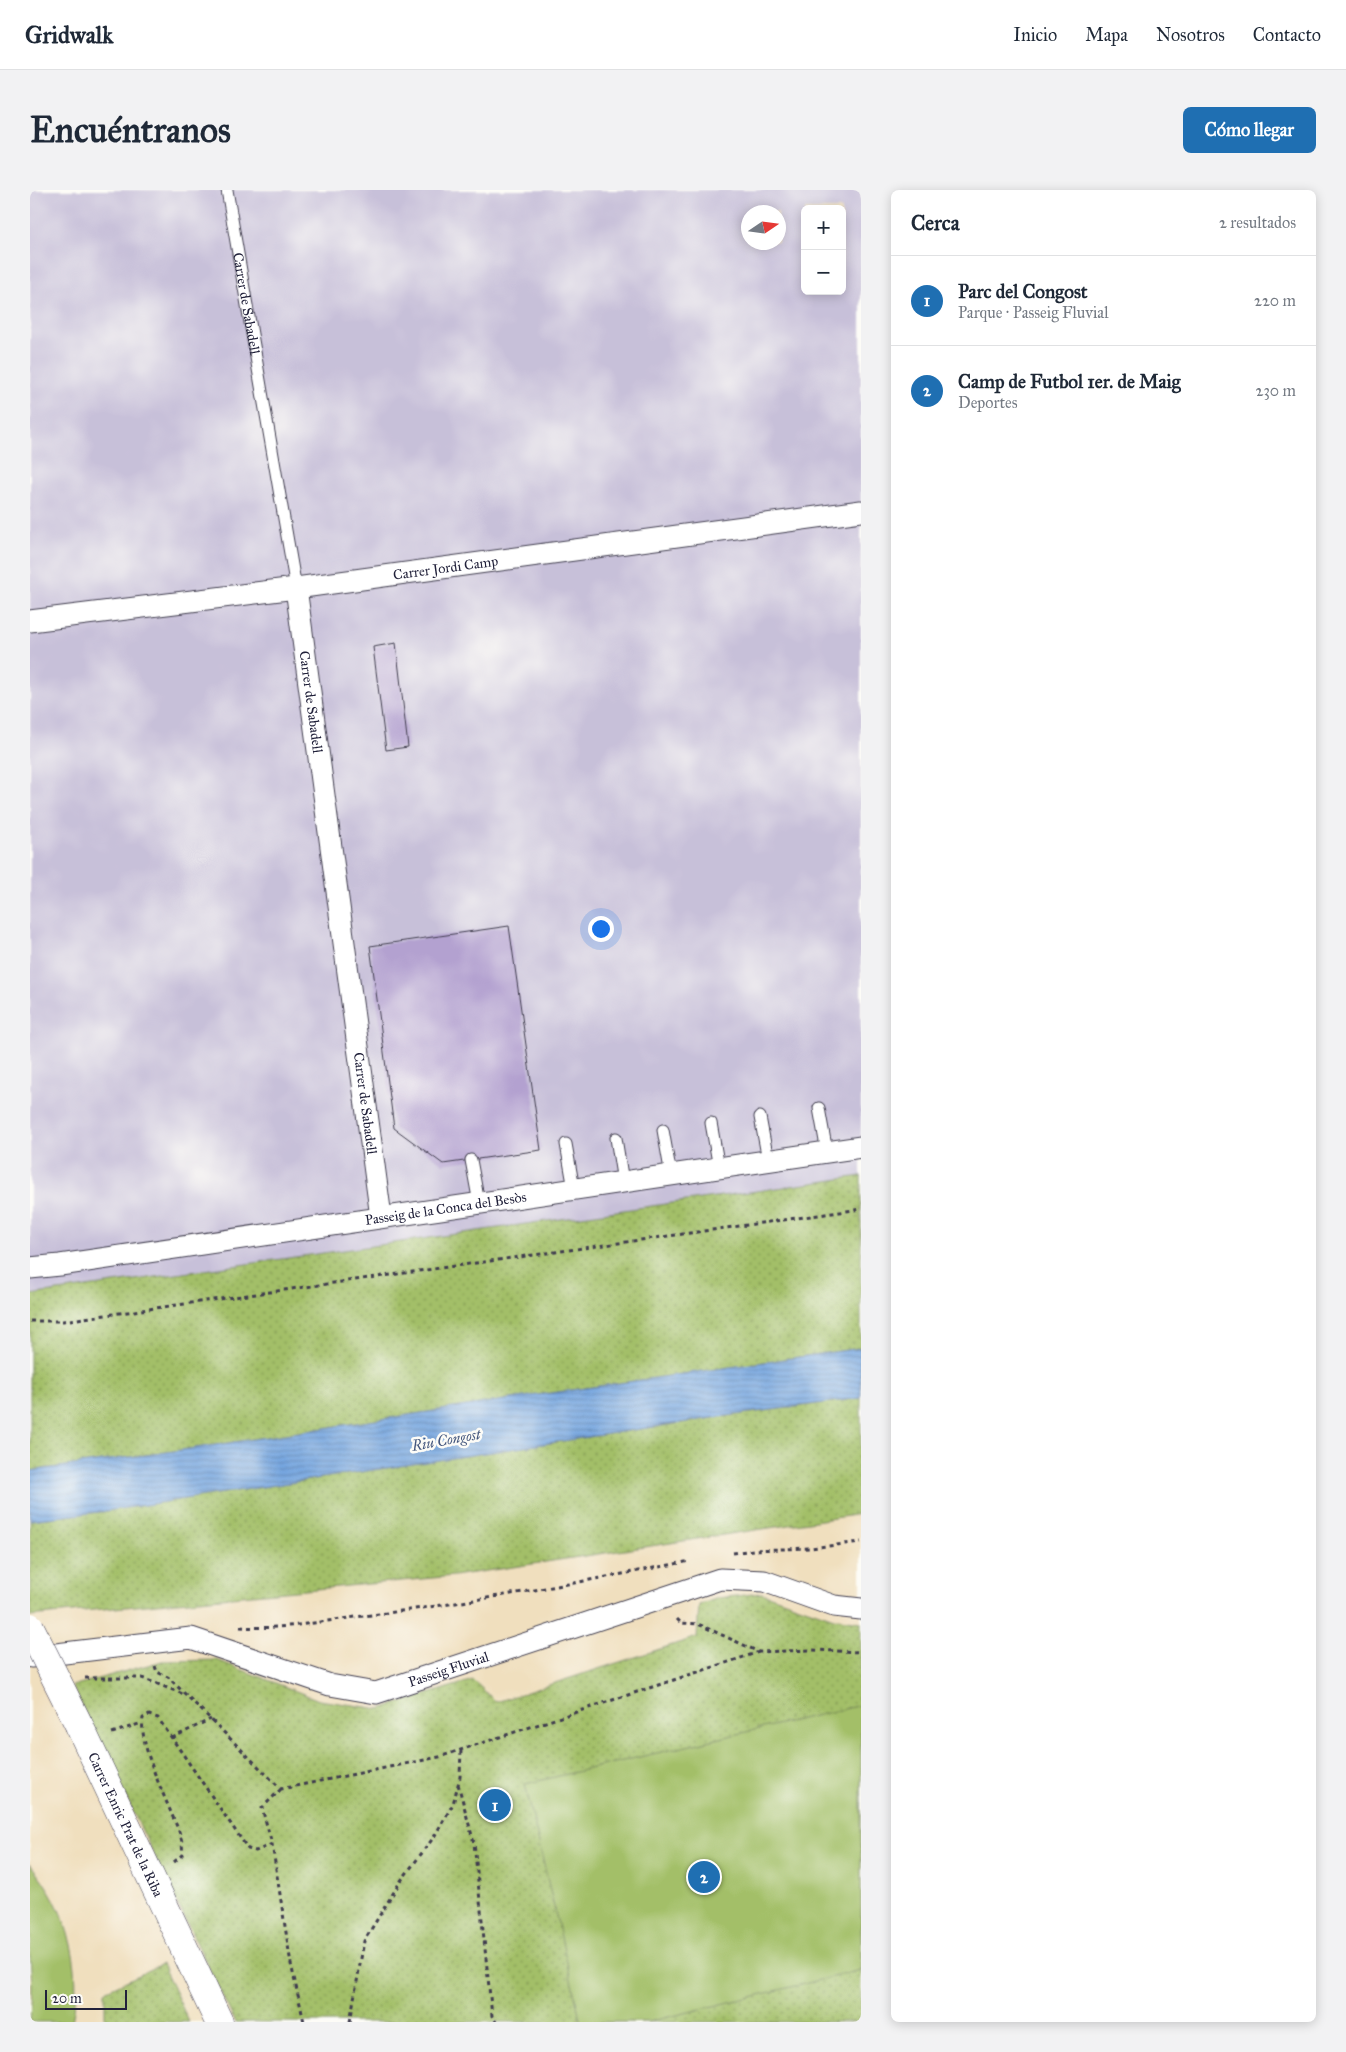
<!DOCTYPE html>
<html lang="es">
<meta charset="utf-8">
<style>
body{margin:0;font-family:"IM FELL Great Primer",serif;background:#f2f2f3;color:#1f2937}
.controls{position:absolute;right:15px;top:15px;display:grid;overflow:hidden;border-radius:8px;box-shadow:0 2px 12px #0003}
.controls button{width:45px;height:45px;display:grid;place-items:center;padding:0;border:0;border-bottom:1px solid #e0e1e3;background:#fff;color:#1f2937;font:25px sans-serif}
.compass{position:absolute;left:711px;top:15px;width:45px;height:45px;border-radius:50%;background:#fff;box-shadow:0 2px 12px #0003;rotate:77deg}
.scale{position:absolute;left:15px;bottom:12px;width:82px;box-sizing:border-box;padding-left:5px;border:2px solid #22223b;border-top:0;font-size:14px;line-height:18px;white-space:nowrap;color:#22223b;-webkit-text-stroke:4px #fdfcf7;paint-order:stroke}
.you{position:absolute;left:570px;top:738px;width:18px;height:18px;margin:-12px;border:4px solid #fff;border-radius:50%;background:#1a73e8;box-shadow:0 0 0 8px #1a73e833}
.badge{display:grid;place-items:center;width:32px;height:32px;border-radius:50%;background:#1f6fb2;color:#fff;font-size:16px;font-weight:700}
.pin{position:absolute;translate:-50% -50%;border:2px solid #fff;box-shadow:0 1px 5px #0006}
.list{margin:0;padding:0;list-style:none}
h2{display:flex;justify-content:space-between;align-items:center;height:65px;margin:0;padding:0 20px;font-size:21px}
h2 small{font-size:16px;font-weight:400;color:#747a83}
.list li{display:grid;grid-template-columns:32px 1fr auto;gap:15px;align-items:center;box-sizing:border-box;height:90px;padding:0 20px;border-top:1px solid #e0e1e3}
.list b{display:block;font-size:19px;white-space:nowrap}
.list p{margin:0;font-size:16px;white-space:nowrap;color:#747a83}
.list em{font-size:16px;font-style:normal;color:#747a83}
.map{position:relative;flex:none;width:831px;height:1832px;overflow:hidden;border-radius:8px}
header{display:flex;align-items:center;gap:30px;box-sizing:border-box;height:70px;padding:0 25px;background:#fff;border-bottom:1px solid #e0e1e3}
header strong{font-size:24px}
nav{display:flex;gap:28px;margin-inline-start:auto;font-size:18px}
.intro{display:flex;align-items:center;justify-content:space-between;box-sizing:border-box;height:120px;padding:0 30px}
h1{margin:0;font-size:35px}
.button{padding:12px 22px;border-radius:8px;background:#1f6fb2;color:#fff;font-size:18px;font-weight:700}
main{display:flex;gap:30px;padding:0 30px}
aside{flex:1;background:#fff;border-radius:8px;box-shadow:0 2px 12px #0003}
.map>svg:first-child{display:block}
.industrial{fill:#c7c0d9;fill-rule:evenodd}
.green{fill:url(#green-dots);stroke:#627051}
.pitch{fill:#a3bf67;stroke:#627051}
.water{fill:url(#water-rules);stroke:#4c648d}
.building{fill:#b3a1d0}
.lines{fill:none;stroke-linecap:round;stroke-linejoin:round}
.service-casing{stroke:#413e4f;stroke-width:13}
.minor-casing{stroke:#413e4f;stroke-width:23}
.tertiary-casing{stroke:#413e4f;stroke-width:29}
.path{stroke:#413e4f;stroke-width:3;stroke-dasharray:4 4;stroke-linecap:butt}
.service{stroke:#fff;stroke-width:11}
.minor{stroke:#fff;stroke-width:21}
.tertiary{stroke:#fff;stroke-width:28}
.tertiary-bridge-casing{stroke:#413e4f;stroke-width:29;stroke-linecap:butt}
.tertiary-bridge{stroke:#fff;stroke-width:28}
.labels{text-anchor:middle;stroke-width:5;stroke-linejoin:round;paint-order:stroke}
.street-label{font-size:14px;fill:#22223b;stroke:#fdfcf7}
.water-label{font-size:15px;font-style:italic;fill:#43567d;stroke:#fdfcf7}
</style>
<header>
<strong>Gridwalk</strong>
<nav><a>Inicio</a><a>Mapa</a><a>Nosotros</a><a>Contacto</a></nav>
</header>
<div class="intro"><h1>Encuéntranos</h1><a class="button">Cómo llegar</a></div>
<main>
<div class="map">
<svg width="831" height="1832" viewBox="0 0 831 1832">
<defs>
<pattern id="green-dots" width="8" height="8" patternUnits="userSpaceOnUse" patternTransform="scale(1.25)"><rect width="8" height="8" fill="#a3bf67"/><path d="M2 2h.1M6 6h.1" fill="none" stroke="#849b56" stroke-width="1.8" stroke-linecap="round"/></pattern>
<pattern id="water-rules" width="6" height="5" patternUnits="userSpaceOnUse" patternTransform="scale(1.25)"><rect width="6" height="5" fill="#75a5df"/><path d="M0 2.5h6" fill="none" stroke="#6086b6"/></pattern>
</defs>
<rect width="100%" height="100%" fill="#fdfcf7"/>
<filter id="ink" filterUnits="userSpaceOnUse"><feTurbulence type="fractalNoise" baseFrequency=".02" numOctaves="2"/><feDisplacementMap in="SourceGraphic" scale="10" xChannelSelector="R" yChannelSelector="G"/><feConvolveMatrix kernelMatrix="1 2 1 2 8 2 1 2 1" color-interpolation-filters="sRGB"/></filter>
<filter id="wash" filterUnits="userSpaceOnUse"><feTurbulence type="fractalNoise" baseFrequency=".0096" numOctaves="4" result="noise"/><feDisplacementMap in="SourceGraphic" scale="20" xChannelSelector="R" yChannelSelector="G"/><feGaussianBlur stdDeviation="1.12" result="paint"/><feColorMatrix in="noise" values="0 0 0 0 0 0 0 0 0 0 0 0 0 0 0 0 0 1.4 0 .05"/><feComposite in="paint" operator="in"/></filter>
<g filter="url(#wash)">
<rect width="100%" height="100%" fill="#f0dfbe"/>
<path class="industrial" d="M 0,0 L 831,0 L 831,986 L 0,1105 ZM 775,19 L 812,19 L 812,101 L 775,101 ZM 718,22 L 748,22 L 748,52 L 718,52 Z"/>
<path class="green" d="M 831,986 L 831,1158 L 494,1207 L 166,1258 L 0,1281 L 0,1105 Z
M 831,1208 L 831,1324 L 424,1386 L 0,1426 L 0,1330 L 69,1322 L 689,1227 Z
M 732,1403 L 804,1428 L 831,1432 L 831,1832 L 205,1832 L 42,1496 L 132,1471 L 187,1470 L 289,1510 L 350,1519 L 443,1490 L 466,1512 L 667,1447 L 669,1415 L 688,1408 Z
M 132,1774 L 159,1832 L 75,1832 L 75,1801 Z"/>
<path class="pitch" d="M 831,1515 L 831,1780 L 618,1832 L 551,1832 L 495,1594 Z
M 0,1674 C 37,1717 54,1776 42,1832 L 0,1832 L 2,1797 L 0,1765 Z"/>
<path class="water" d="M 831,1158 L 831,1208 L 689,1227 L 69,1322 L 0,1330 L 0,1281 L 166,1258 L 494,1207 Z"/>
<g id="blocks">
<path class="building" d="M 366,453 L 378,557 L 356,560 L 343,457 Z
M 479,736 L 511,960 L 413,974 L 364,938 L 340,756 Z"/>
</g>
</g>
<g filter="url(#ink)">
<use href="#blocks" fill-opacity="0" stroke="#413e4f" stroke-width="1"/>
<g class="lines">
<g class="service-casing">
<g id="service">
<path id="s1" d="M 197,0 L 266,398"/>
<path d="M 789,918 L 797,962"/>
<path d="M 730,927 L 738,970"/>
<path d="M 681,933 L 689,978"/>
<path d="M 633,940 L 641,985"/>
<path d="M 586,948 L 593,992"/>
<path d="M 536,954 L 544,999"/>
<path d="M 441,970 L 449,1013"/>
</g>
</g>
<g class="minor-casing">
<g id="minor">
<path id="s2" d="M 266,398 L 351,1027"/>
<path id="s3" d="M 0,431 L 266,398 L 831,321"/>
<path id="s4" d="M 0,1078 L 30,1075 L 831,957"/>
<path id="s5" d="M 1,1467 L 161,1448 L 300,1495 L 346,1503 L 690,1389 L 734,1391 L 804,1416 L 831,1419"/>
</g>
</g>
<g class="tertiary-casing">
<g id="tertiary">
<path id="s6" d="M 49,1535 L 189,1832"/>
</g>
</g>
<path class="path" d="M 0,1131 L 33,1131 L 831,1019
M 703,1363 L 723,1360 L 781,1358 L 831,1352
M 647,1429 L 651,1433 L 668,1434 L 729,1462 L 782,1460 L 831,1462
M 210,1437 C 252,1440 292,1431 334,1426 C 444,1412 552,1392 660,1371
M 125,1476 L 127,1482 L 138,1487 L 251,1599 L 409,1567 L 729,1462
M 55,1488 L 112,1488 L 153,1504
M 82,1543 L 112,1533
M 142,1548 L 181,1529
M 428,1594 L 444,1653 L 462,1826 L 466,1832
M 251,1599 L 232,1618 L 242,1654 L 261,1774 L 274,1832
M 144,1672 L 152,1665 C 154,1649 148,1639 142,1625 C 132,1600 109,1554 113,1528 L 119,1525 L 128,1528 L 218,1659 L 226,1661 L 242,1654
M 320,1832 L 334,1751 L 370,1692 L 404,1647 L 423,1614 L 430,1587 L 431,1559"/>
<use href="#service" class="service"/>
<use href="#minor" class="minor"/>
<use href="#tertiary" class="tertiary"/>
<g class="tertiary-bridge-casing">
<path id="tertiary-bridge" d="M 0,1437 L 49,1535"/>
</g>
<use href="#tertiary-bridge" class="tertiary-bridge"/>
</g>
</g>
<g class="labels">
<g class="street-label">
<text dy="5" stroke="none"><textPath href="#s1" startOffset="115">Carrer de Sabadell</textPath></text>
<text dy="5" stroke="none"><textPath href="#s3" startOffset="419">Carrer Jordi Camp</textPath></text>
<text dy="5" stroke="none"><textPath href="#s2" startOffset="115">Carrer de Sabadell</textPath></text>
<text dy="5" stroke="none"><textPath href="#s2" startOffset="520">Carrer de Sabadell</textPath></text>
<text dy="5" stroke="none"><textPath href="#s4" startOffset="420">Passeig de la Conca del Besòs</textPath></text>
<text dy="5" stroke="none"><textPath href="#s5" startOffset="431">Passeig Fluvial</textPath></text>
<text dy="5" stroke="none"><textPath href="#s6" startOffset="110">Carrer Enric Prat de la Riba</textPath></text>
</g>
<g class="water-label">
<text transform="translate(416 1250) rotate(-10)" y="5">Riu Congost</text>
</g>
</g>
</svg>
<div class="controls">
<button>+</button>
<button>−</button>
</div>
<svg class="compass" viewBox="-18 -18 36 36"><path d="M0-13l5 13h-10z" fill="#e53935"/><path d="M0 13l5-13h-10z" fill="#747a83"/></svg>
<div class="scale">20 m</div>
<div class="you"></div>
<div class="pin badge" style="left:465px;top:1615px">1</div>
<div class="pin badge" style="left:674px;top:1687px">2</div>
</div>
<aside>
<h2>Cerca<small>2 resultados</small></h2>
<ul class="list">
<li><span class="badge">1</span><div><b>Parc del Congost</b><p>Parque · Passeig Fluvial</p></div><em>220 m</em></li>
<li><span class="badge">2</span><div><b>Camp de Futbol 1er. de Maig</b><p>Deportes</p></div><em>230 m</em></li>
</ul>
</aside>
</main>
